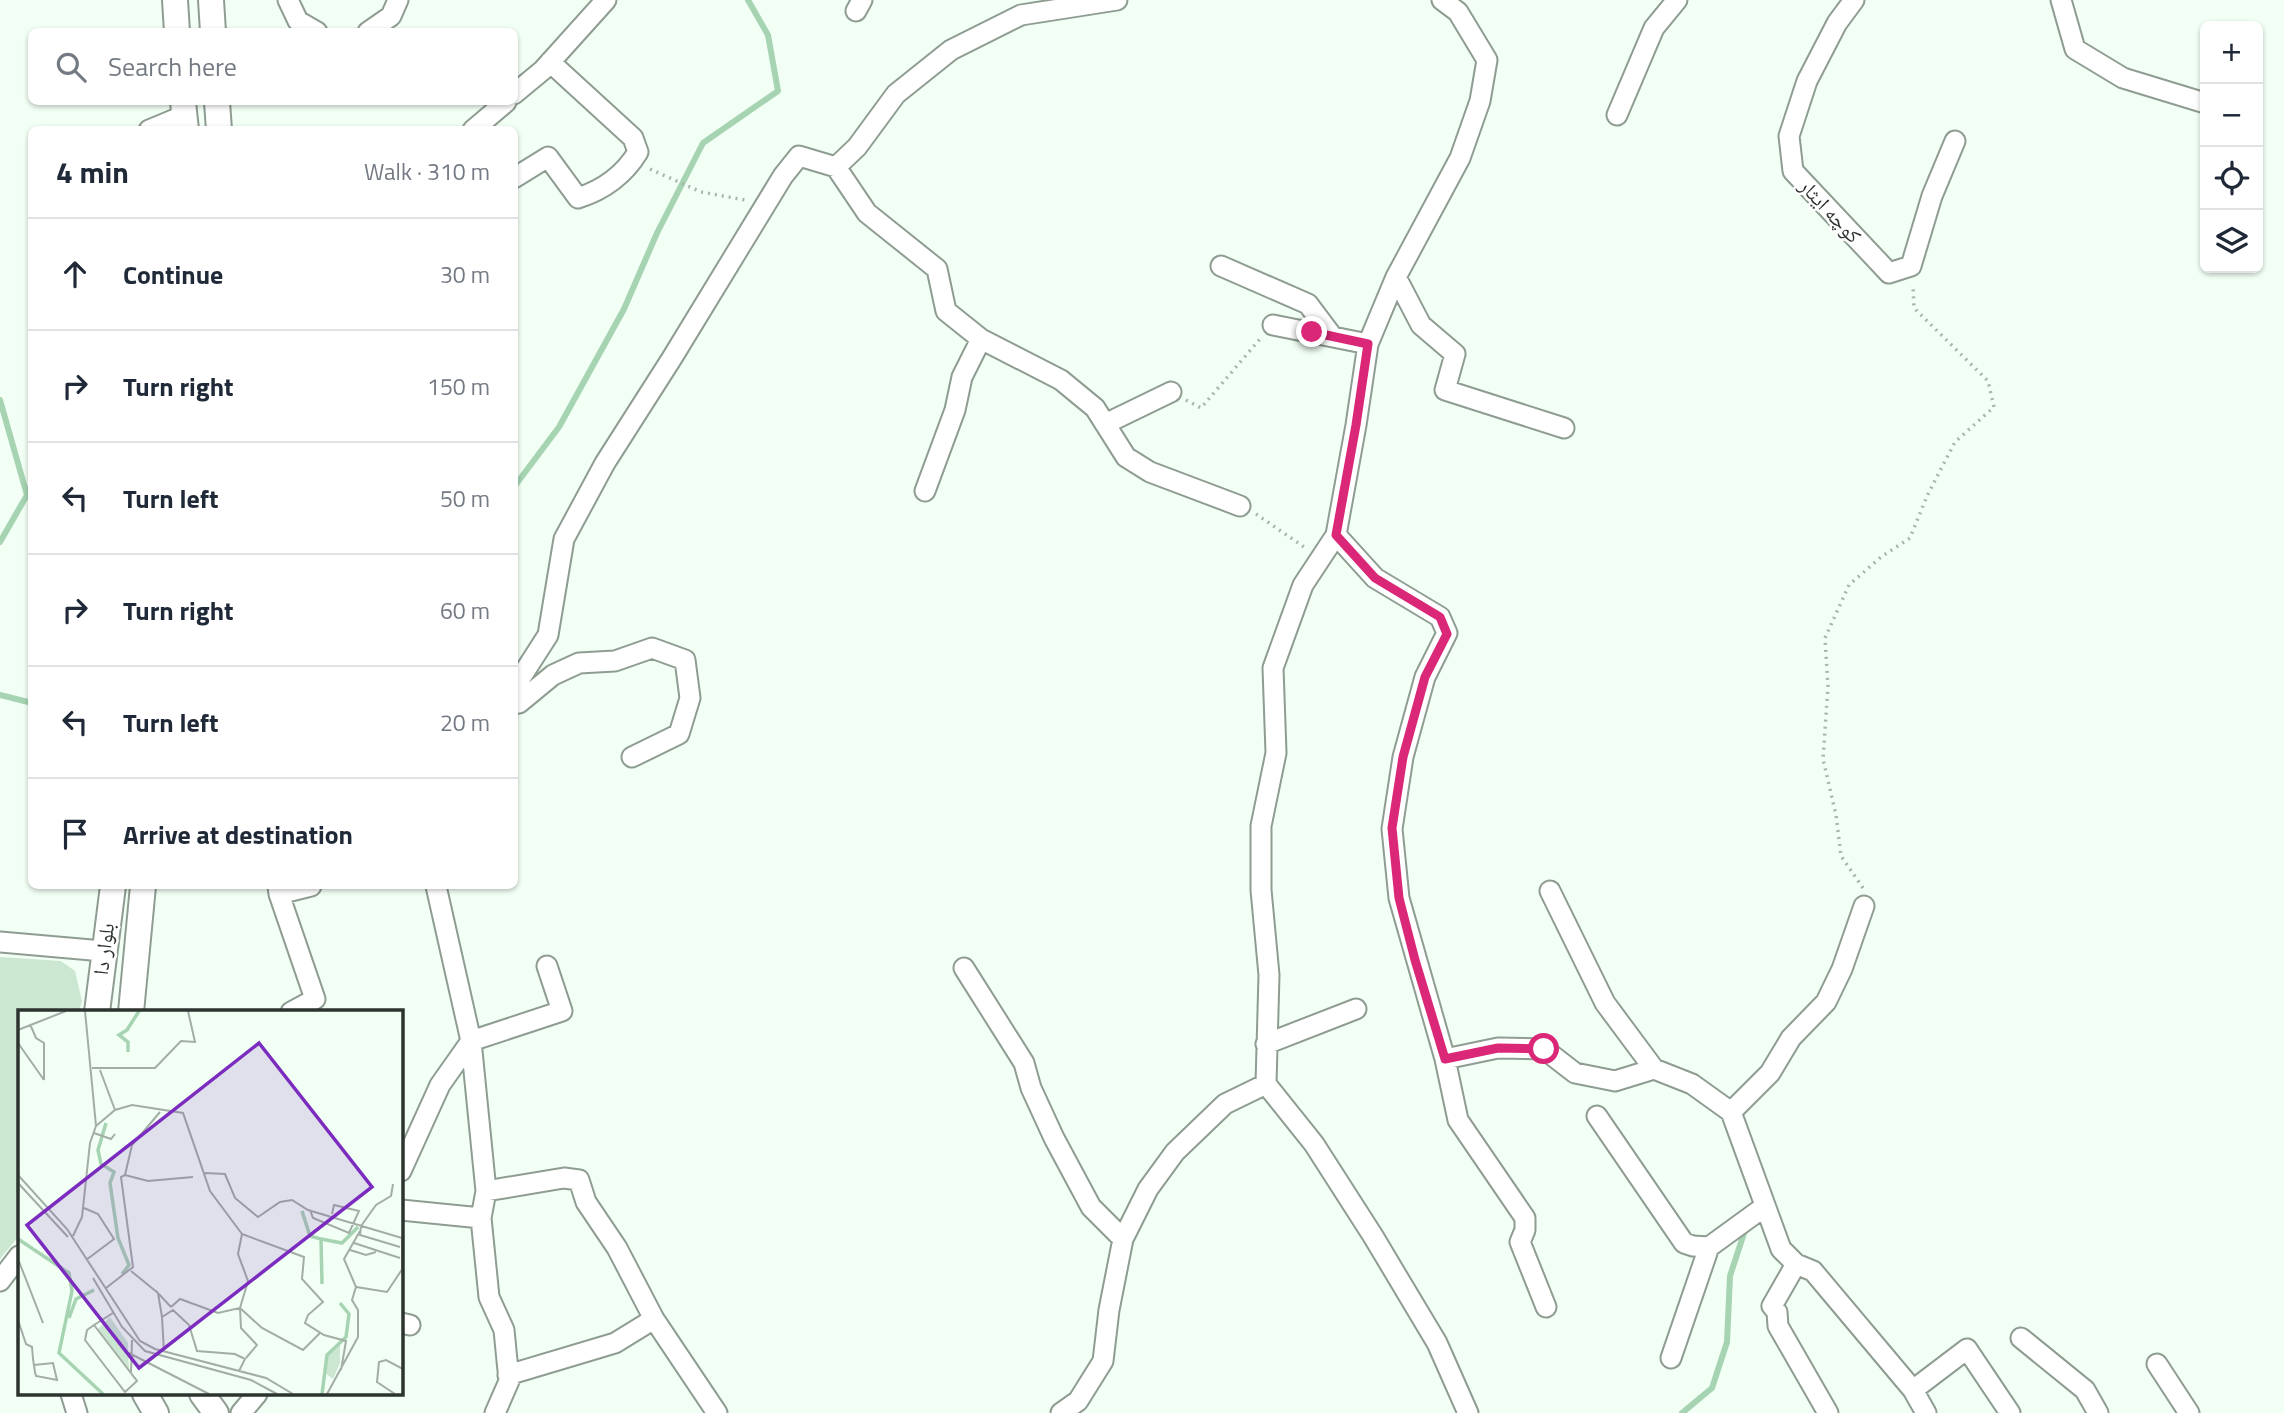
<!DOCTYPE html>
<meta charset="utf-8">
<style>
body{margin:0;font-family:"Titillium Web","Noto Naskh Arabic",sans-serif;background:#f2f2f3;color:#1f2937}
.controls{position:absolute;right:21px;top:21px;display:grid;overflow:hidden;border-radius:10px;box-shadow:0 2px 5px #0004}
.controls button{width:63px;height:63px;display:grid;place-items:center;padding:0;border:0;border-bottom:2px solid #e0e1e3;background:#fff;color:#1f2937;font:35px sans-serif}
.stop{position:absolute;width:21px;height:21px;margin:-16px;border:5px solid #db2777;border-radius:50%;background:#fff}
.stop.end{background:#db2777;border-color:#fff;box-shadow:0 2px 7px #0008}
.list{margin:0;padding:0;list-style:none}
h2{display:flex;justify-content:space-between;align-items:center;height:91px;margin:0;padding:0 28px;font-size:30px}
h2 small{font-size:23px;font-weight:400;color:#747a83}
.list li{display:grid;grid-template-columns:46px 1fr auto;gap:21px;align-items:center;box-sizing:border-box;height:112px;padding:0 28px;border-top:2px solid #e0e1e3}
.list b{display:block;font-size:26px;white-space:nowrap}
.list em{font-size:23px;font-style:normal;color:#747a83}
.icon{flex:none;width:38px;height:38px;fill:none;stroke:currentColor;stroke-width:2;stroke-linecap:round;stroke-linejoin:round}
.map{position:relative;flex:none;width:2284px;height:1413px;overflow:hidden}
.search{position:absolute;background:#fff;box-shadow:0 2px 5px #0004;left:28px;top:28px;width:490px;height:77px;display:flex;align-items:center;gap:18px;box-sizing:border-box;padding:0 24px;border-radius:10px;color:#747a83;font-size:26px}
.panel{position:absolute;background:#fff;box-shadow:0 2px 5px #0004;left:28px;top:126px;width:490px;height:763px;border-radius:10px}
.map>svg:first-child{display:block}
.green{fill:#cbe7d2}
.lines{fill:none;stroke-linecap:round;stroke-linejoin:round}
.stream{stroke:#a6d4b2;stroke-width:6}
.minor-casing{stroke:#8e9c91;stroke-width:23}
.major-casing{stroke:#8e9c91;stroke-width:28}
.path{stroke:#a9b4ac;stroke-width:3.5;stroke-dasharray:2 5;stroke-linecap:butt}
.minor{stroke:#fff;stroke-width:19}
.major{stroke:#fff;stroke-width:24}
.route{stroke:#db2777;stroke-width:9}
.labels{text-anchor:middle;stroke-width:5;stroke-linejoin:round;paint-order:stroke}
.street-label{font-size:21px;fill:#2d332f;stroke:#fff}
.inset-river{fill:none;stroke:#a6d4b2;stroke-width:3.5}
.inset-road{fill:none;stroke:#a3ada6;stroke-width:2}
.view{fill:#7b2cbf;fill-opacity:0.15;stroke:#7b2cbf;stroke-width:3.5}
.inset-edge{fill:none;stroke:#2d332f;stroke-width:3.5}
</style>
<div class="map">
<svg width="2284" height="1413" viewBox="0 0 2284 1413">
<rect width="100%" height="100%" fill="#f2fff5"/>
<path class="green" d="M 0,957 L 61,961 L 75,971 L 82,1001 L 79,1012 L 19,1012 L 19,1236 L 0,1259 Z"/>
<g class="lines">
<path class="stream" d="M 0,400 L 27,495 L 0,542
M 514,487 L 559,427 L 624,309 L 657,233 L 703,143 L 778,91 L 768,35 L 748,0
M 0,695 L 32,703
M 1682,1413 L 1712,1388 L 1727,1342 L 1730,1276 L 1745,1230"/>
<g class="minor-casing">
<path id="minor" d="M 288,0 L 298,21 L 317,32
M 1442,0 L 1458,12 L 1487,60 L 1480,101 L 1460,158 L 1396,277 L 1368,344 L 1356,425 L 1336,535 L 1303,585 L 1273,668 L 1276,753 L 1261,826 L 1261,890 L 1269,975 L 1266,1084 L 1314,1144 L 1373,1236 L 1437,1343 L 1468,1413
M 1854,0 L 1837,23 L 1807,81 L 1789,136 L 1793,171 L 1889,273 L 1911,266 L 1932,196 L 1955,141
M 2061,0 L 2075,49 L 2123,78 L 2205,103
M 856,11 L 862,0
M 368,32 L 391,16 L 398,0
M 514,94 L 543,70 L 606,0
M 1617,115 L 1654,28 L 1677,0
M 149,130 L 185,115
M 473,130 L 506,102
M 836,167 L 867,213 L 937,269 L 946,311 L 981,339 L 1061,380 L 1095,408 L 1126,457 L 1150,472 L 1240,506
M 514,178 L 548,157 L 578,198 C 603,190 624,175 638,152 L 633,138 L 550,62
M 1221,266 L 1308,304 L 1332,336
M 1396,277 L 1421,325 L 1455,354 L 1445,390 L 1564,428
M 1273,325 L 1368,344
M 1105,424 L 1171,392
M 925,491 L 955,410 L 962,377 L 981,339
M 1336,535 L 1375,578 L 1440,617 L 1447,633 L 1425,677 L 1403,757 L 1392,829 L 1399,898 L 1445,1059 L 1498,1048 L 1544,1049 L 1575,1073 L 1615,1081 L 1654,1069 L 1692,1084 L 1731,1112 L 1781,1249 L 1796,1264 L 1813,1271 L 1913,1390 L 1926,1413
M 514,688 L 548,635 L 564,539 L 605,463 L 672,358 L 783,176 L 799,156 L 836,167 L 857,147 L 896,94 L 951,50 L 1021,15 L 1117,0
M 514,704 L 519,703 L 553,675 L 579,663 L 615,661 L 652,648 L 685,660 L 690,698 L 679,734 L 632,757
M 278,886 L 279,894 L 311,886
M 436,886 L 471,1041 L 562,1011 L 547,966
M 1550,891 L 1605,1003 L 1654,1069
M 279,894 L 315,999 L 291,1012
M 0,942 L 103,951
M 964,968 L 1024,1063 L 1031,1088 L 1054,1138 L 1091,1207 L 1123,1239
M 1266,1044 L 1356,1009
M 1445,1059 L 1458,1120 L 1525,1218 L 1525,1230 L 1520,1242 L 1546,1307
M 1731,1112 L 1770,1073 L 1791,1038 L 1826,1002 L 1842,969 L 1864,906
M 1597,1116 L 1684,1243 L 1693,1246 L 1709,1247 L 1764,1207
M 401,1171 L 440,1085 L 471,1041 L 486,1191 L 481,1218
M 486,1191 L 564,1178 L 579,1180 L 586,1202 L 617,1248 L 654,1319 L 717,1413
M 401,1210 L 481,1218 L 489,1297 L 504,1330 L 509,1381 L 495,1413
M 1796,1264 L 1772,1306 L 1777,1312 L 1778,1326 L 1828,1413
M 0,1281 L 19,1256
M 401,1323 L 410,1325
M 2021,1338 L 2085,1390 L 2098,1413
M 1671,1358 L 1709,1247
M 2157,1364 L 2189,1413
M 508,1375 L 615,1343 L 654,1319
M 1913,1390 L 1967,1349 L 2010,1413
M 71,1394 L 77,1413
M 241,1413 L 257,1394
M 1061,1413 L 1078,1401 L 1103,1361 L 1109,1310 L 1123,1239 L 1148,1189 L 1175,1152 L 1225,1104 L 1266,1084"/>
</g>
<g class="major-casing">
<path id="major" d="M 175,0 L 177,32
M 211,0 L 213,32
M 183,102 L 186,130
M 217,102 L 219,130
M 97,1012 L 113,886
M 131,1012 L 143,886
M 145,1394 L 156,1413
M 202,1394 L 216,1413"/>
</g>
<path class="path" d="M 650,169 L 701,192 L 745,200
M 1186,400 L 1201,408 L 1260,339
M 1256,514 L 1304,547
M 1863,888 L 1841,856 L 1836,815 L 1823,759 L 1828,687 L 1825,638 L 1849,585 L 1881,557 L 1910,538 L 1927,496 L 1955,442 L 1994,407 L 1988,381 L 1914,308 L 1913,286"/>
<use href="#minor" class="minor"/>
<use href="#major" class="major"/>
</g>
<g class="lines">
<path class="route" d="M 1312,332 L 1368,344 L 1356,425 L 1336,535 L 1375,578 L 1440,617 L 1447,634 L 1425,677 L 1403,757 L 1392,828 L 1399,898 L 1415,960 L 1445,1059 L 1498,1048 L 1544,1049"/>
</g>
<g class="labels">
<g class="street-label">
<text transform="translate(1830 211) rotate(47)" y="7">کوچه ایثار</text>
<text transform="translate(104 949) rotate(-83)" y="7">بلوار دا</text>
</g>
</g>
<g transform="translate(18 1010)">
<rect width="385" height="385" fill="#f2fff5"/>
<path d="M 92,307 L 110,333 L 111,359 L 80,319 ZM 322,333 L 322,353 L 315,369 L 307,363 L 308,344 Z" fill="#cbe7d2"/>
<path class="inset-river" d="M 110,42 L 110,32 L 101,25 L 109,20 L 121,1M 88,113 L 80,140 L 83,154 L 96,162 L 92,173 L 100,228 L 111,255 L 104,264M 284,201 L 292,226 L 303,229 L 304,274M 0,229 L 51,263 L 54,281 L 41,343 L 85,384M 303,229 L 324,233 L 340,217M 51,308 L 58,289 L 76,280M 304,384 L 309,345 L 328,327 L 331,304 L 322,293"/>
<path class="inset-road" d="M 12,14 L 18,28 L 26,33 L 26,70M 0,20 L 48,1M 0,33 L 26,70M 74,58 L 137,58 L 163,31 L 177,32 L 170,1M 82,60 L 97,100M 78,116 L 97,100 L 114,95 L 165,103 L 192,181 L 224,224 L 286,247 L 284,269 L 305,292 L 290,305 L 287,313 L 306,325 L 328,331 L 323,360M 76,123 L 93,129 L 97,124M 187,163 L 207,164 L 217,188 L 240,207 L 262,192 L 274,190 L 290,200 L 384,228 L 384,258M 0,165 L 49,219 L 122,331 L 137,339 L 248,368 L 275,384M 107,165 L 130,171 L 175,167M 0,173 L 50,227M 375,174 L 373,186 L 358,195 L 343,216 L 342,225 L 382,237M 66,198 L 80,204 L 96,229 L 68,250M 292,200 L 295,208 L 331,223 L 341,201 L 316,195 L 314,204M 55,226 L 64,207 L 72,133 L 78,116 L 67,1M 336,233 L 382,248M 332,240 L 348,245 L 358,242M 0,249 L 25,313M 113,261 L 140,283M 75,268 L 104,317 L 127,341 L 233,370 L 259,384M 338,277 L 326,249 L 342,221M 88,278 L 115,257 L 103,167 L 107,165 L 114,135 L 142,102M 153,297 L 162,289 L 200,303 L 222,298 L 230,271 L 220,244 L 224,224M 222,298 L 244,318 L 285,340 L 302,323M 222,298 L 223,318 L 239,335 L 228,348M 144,307 L 140,283 L 153,297M 0,310 L 8,334 L 14,337 L 15,349 L 17,362 L 18,366 L 39,370 L 35,353 L 16,355M 76,315 L 119,371 L 107,382 L 67,330 L 69,320 L 76,315 L 95,303M 146,342 L 144,307 L 155,300 L 171,315 L 179,341 L 217,344 L 227,349 L 221,361M 111,343 L 191,384M 113,362 L 114,330M 309,384 L 340,327 L 340,300 L 334,290 L 338,277 L 369,282 L 385,258M 377,384 L 359,372 L 361,352 L 368,350 L 385,359"/>
<path class="view" d="M 241,33 L 354,177 L 121,358 L 9,215 Z"/>
<rect width="385" height="385" class="inset-edge"/>
</g>
</svg>
<div class="controls">
<button>+</button>
<button>−</button>
<button><svg class="icon" aria-label="locate" viewBox="0 0 24 24"><circle cx="12" cy="12" r="6"/><path d="M12 2v4M12 18v4M2 12h4M18 12h4"/></svg></button>
<button><svg class="icon" aria-label="layers" viewBox="0 0 24 24"><path d="M12 4l9 5-9 5-9-5zM3 14l9 5 9-5"/></svg></button>
</div>
<div class="stop" style="left:1544px;top:1049px"></div>
<div class="stop end" style="left:1312px;top:332px"></div>
<div class="search"><svg class="icon" aria-label="search" viewBox="0 0 24 24"><circle cx="10" cy="10" r="6"/><path d="M15 15l6 6"/></svg>Search here</div>
<section class="panel">
<h2>4 min<small>Walk · 310 m</small></h2>
<ul class="list">
<li><svg class="icon" aria-label="ahead" viewBox="0 0 24 24"><path d="M12 20V5M6 11l6-6 6 6"/></svg><div><b>Continue</b></div><em>30 m</em></li>
<li><svg class="icon" aria-label="right" viewBox="0 0 24 24"><path d="M7 20v-9h11M14 6l5 5-5 5"/></svg><div><b>Turn right</b></div><em>150 m</em></li>
<li><svg class="icon" aria-label="left" viewBox="0 0 24 24"><path d="M17 20v-9H6M10 6l-5 5 5 5"/></svg><div><b>Turn left</b></div><em>50 m</em></li>
<li><svg class="icon" aria-label="right" viewBox="0 0 24 24"><path d="M7 20v-9h11M14 6l5 5-5 5"/></svg><div><b>Turn right</b></div><em>60 m</em></li>
<li><svg class="icon" aria-label="left" viewBox="0 0 24 24"><path d="M17 20v-9H6M10 6l-5 5 5 5"/></svg><div><b>Turn left</b></div><em>20 m</em></li>
<li><svg class="icon" aria-label="arrive" viewBox="0 0 24 24"><path d="M6 21V4h12l-3 4 3 4H6"/></svg><div><b>Arrive at destination</b></div></li>
</ul>
</section>
</div>
